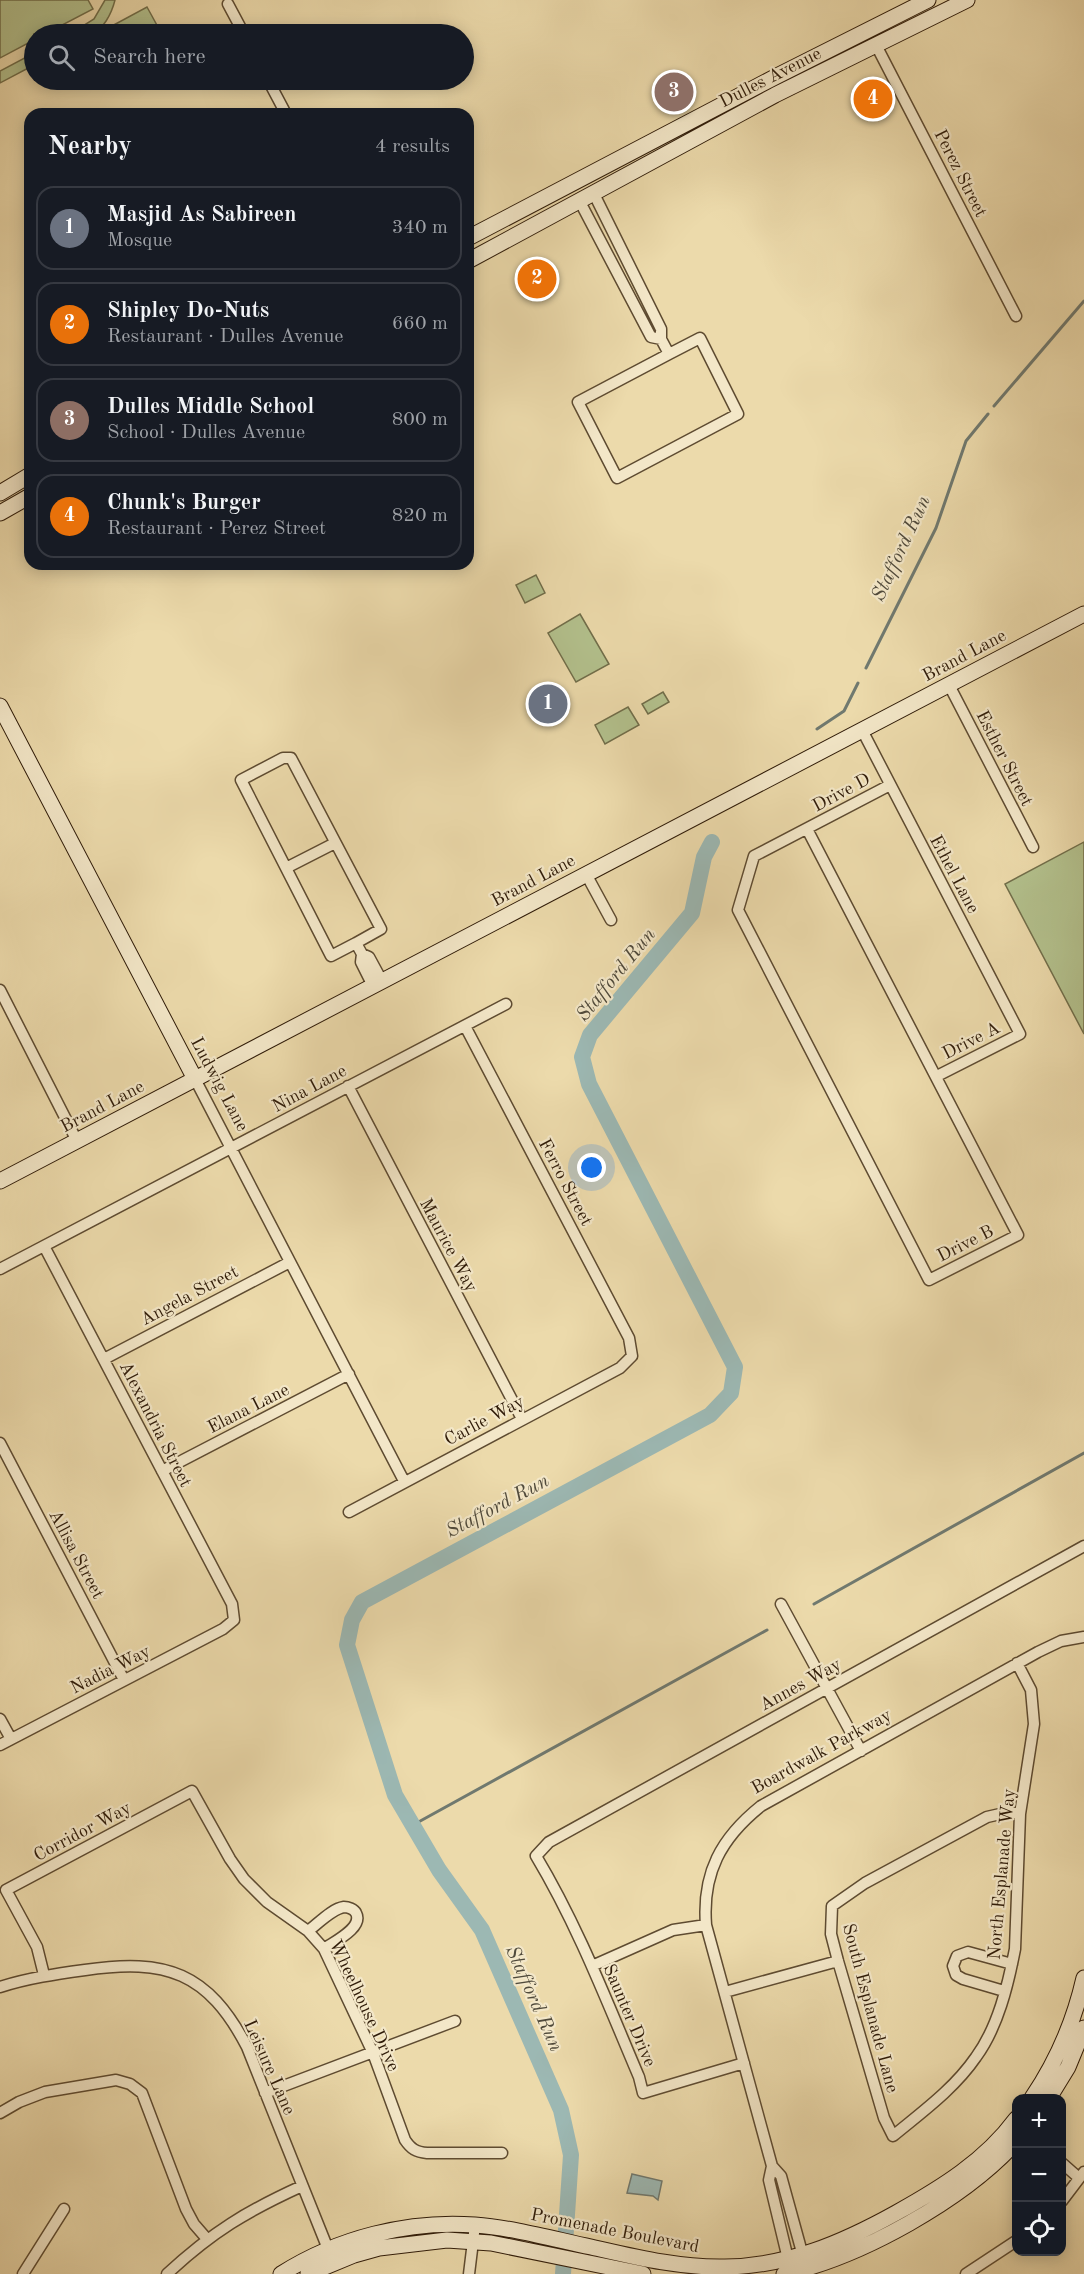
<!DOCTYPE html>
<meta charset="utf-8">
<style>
body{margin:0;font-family:"Old Standard TT",serif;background:#20242c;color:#f1f3f6}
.controls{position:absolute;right:18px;bottom:18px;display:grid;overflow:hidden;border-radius:12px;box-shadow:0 3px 15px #0003}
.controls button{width:54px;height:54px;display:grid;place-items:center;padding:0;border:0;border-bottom:2px solid #363941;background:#171b24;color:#f1f3f6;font:30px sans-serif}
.you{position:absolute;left:592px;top:1168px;width:21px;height:21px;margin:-15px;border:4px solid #fff;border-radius:50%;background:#1a73e8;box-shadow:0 0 0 9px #1a73e833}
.badge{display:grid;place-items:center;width:39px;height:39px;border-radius:50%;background:#8c9099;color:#fff;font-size:20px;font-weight:700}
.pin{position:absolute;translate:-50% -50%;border:3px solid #fff;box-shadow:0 2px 6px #0006}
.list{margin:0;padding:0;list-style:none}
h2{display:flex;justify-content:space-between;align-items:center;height:78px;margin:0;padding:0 24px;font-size:26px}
h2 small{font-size:20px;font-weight:400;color:#9ea1a6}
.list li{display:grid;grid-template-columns:39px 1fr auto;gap:18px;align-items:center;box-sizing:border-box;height:84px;margin:0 12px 12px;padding:0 12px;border:2px solid #363941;border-radius:18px}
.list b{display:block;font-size:22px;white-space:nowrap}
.list p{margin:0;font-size:20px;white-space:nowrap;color:#9ea1a6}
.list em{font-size:20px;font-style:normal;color:#9ea1a6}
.icon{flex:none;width:33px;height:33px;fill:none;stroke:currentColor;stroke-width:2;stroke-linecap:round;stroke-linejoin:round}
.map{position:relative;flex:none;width:1084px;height:2274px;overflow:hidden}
.search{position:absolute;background:#171b24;box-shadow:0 3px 15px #0003;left:24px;top:24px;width:450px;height:66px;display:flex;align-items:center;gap:15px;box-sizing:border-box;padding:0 21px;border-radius:33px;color:#9ea1a6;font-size:22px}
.panel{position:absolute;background:#171b24;box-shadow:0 3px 15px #0003;left:24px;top:108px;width:450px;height:462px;border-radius:18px}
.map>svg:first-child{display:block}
.green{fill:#b3c18d;stroke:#716e4a;stroke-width:1.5}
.water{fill:#9cb8b3;stroke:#70796f;stroke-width:1.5}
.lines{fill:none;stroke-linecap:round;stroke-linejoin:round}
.stream{stroke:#70796f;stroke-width:3}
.river{stroke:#9cb8b3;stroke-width:16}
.street-casing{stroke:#5e4b31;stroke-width:13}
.secondary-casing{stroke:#2f1b08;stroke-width:17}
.street{stroke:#f3e7c8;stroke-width:10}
.secondary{stroke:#f3e7c8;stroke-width:15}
.labels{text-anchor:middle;stroke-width:4.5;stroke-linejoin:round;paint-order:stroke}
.street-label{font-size:18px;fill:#2f1b08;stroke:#f3e7c8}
.water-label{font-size:20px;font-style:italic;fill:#504a3b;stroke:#f3e7c8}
</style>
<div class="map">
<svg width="1084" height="2274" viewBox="0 0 1084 2274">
<rect width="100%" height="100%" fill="#ecdaab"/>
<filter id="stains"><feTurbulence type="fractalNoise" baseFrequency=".00333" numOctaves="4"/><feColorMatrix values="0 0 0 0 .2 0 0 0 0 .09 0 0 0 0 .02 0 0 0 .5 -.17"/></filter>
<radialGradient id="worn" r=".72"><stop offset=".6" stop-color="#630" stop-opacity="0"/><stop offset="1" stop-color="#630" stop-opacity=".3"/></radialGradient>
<path class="green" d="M 0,0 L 88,0 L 93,9 L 45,34 L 34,34 L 34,40 L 0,58 Z
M 105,0 L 115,0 C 112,12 103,32 90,34 C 84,36 76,35 70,34 L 94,19 Z
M 147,7 L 159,29 L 148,34 L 97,34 Z
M 34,53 L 34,65 L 0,83 L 0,71 Z
M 536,575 L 545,593 L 525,603 L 516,585 Z
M 580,614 L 609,664 L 576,682 L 548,633 Z
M 663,692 L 669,702 L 648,714 L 642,704 Z
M 628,707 L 639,725 L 605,744 L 595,725 Z
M 1084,842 L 1084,1034 L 1005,884 Z"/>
<path class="water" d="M 632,2174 L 662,2181 L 658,2200 L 653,2196 L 627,2193 Z"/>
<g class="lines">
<path class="stream" d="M 994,406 L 1084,301
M 866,668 L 936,528 L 966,441 L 988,414
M 817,729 L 844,711 L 858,683
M 814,1604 L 1084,1453
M 413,1825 L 767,1630"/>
<path class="river" d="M 563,2274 L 571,2155 L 561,2110 L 482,1930 L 439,1870 L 395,1795 L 347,1645 L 352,1620 L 362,1602 L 710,1415 L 731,1393 L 735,1367 L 589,1084 L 582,1057 L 590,1035 L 692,913 L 704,857 L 712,842"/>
<g class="street-casing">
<path id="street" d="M 228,4 L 244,34
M 876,45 L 1016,316
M 268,80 L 286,114
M 579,200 L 651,337 L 661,339 L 661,329 L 593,192
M 661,339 L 669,354 L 700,338 L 738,414 L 617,478 L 578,402 L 669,354
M 949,685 L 1033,847
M 862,730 L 1020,1034 L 937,1076
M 807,829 L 1018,1235 L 929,1280 L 738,910 L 754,856 L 890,785
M 286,868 L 335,843
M 586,874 L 611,920
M 356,943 L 331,956 L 241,780 L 283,758 L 291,758 L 381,929 L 356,943 L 362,954
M 373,986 L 361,962 L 362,954 L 369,957 L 382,981
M 0,990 L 77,1141
M 195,1079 L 404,1481
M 348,1086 L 522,1419
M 0,1269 L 506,1004
M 104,1359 L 290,1262
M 0,1443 L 124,1680
M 162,1471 L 349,1374
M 349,1512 L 620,1368 L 632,1356 L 629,1338 L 465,1026
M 781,1604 L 861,1751
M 1017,1663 L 1031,1690 L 1034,1724 L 1020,1814 L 1015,1949 C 1008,1985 998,2027 976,2057 C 954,2089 922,2112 893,2136 L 884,2118 L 838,1961 L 831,1934 L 832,1906 L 865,1883 L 987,1817 L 1009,1812 L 1020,1814
M 0,1719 L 11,1739
M 0,1745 L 223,1629 L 234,1620 L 232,1604 L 44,1246
M 308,1931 C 318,1924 331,1909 344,1907 C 348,1907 354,1909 356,1913 C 364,1928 333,1942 324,1949
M 592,1966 L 673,1930 L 706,1925
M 44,1975 L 37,1947 L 6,1890 L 192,1791 L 230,1859 L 244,1879 L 267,1902 L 308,1931 L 324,1949 L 373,2053 L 405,2140 C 411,2149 416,2152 427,2153 L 502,2153
M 0,1987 C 28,1978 56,1974 85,1970 C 166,1958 208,1972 247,2047 L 330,2254
M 1004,1991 L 963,1979 L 956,1975 L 953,1966 L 957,1956 L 968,1952 L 1012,1964
M 725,1992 L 838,1961
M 744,2063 L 643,2093 L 639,2077 C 607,2002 578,1926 536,1856 L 549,1842 L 1084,1546
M 265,2093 L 455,2021
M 0,2113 L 19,2102 L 45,2092 L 116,2080 L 130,2084 L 142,2093 L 186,2209 L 194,2224 L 207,2239
M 1062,2163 L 1079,2178
M 772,2166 L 769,2180 L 788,2259
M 1062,2201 L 1084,2172
M 803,2256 L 781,2176 L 772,2166 L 706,1925 C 702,1873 721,1838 761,1806 L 1038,1652 L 1061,1641 L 1084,1637
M 23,2274 L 64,2209
M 167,2274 C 212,2232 247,2211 302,2186
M 469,2274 L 475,2225
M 966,2274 L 1016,2241"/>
</g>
<g class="secondary-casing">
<path id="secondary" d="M 468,238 L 777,76 L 928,0
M 468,261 L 775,95 L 967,0
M 0,493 L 30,475
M 0,513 L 30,496
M 0,706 L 195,1079
M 0,1181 L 1084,614
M 1032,2098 C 1057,2061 1074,2022 1084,1978
M 1049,2098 L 1068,2067 L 1084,2028
M 281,2274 C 338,2238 408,2220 475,2225 C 514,2228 553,2239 591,2247 C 635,2257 679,2268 725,2267 C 788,2266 842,2243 896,2213 C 941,2188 985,2161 1016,2119
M 308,2274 L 354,2255 L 379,2248 L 447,2240 L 491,2243 L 643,2274
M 784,2274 C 861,2257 963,2200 1016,2142"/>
</g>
<use href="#street" class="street"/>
<use href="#secondary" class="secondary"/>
</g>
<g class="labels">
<g class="street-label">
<text transform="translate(770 77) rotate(-27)" y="6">Dulles Avenue</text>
<text transform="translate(961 173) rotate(63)" y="6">Perez Street</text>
<text transform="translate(964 655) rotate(-28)" y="6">Brand Lane</text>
<text transform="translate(1005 758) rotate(63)" y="6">Esther Street</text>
<text transform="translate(841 792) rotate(-28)" y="6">Drive D</text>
<text transform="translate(955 874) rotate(62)" y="6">Ethel Lane</text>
<text transform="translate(533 880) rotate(-28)" y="6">Brand Lane</text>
<text transform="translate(971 1040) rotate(-27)" y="6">Drive A</text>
<text transform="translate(220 1084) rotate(62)" y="6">Ludwig Lane</text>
<text transform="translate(309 1088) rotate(-28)" y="6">Nina Lane</text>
<text transform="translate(102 1106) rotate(-28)" y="6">Brand Lane</text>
<text transform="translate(566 1182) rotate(62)" y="6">Ferro Street</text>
<text transform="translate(965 1243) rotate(-27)" y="6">Drive B</text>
<text transform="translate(449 1245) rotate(62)" y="6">Maurice Way</text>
<text transform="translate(189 1295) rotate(-28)" y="6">Angela Street</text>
<text transform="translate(248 1408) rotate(-27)" y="6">Elana Lane</text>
<text transform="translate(484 1420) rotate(-28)" y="6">Carlie Way</text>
<text transform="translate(156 1424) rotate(63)" y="6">Alexandria Street</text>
<text transform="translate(77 1554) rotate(62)" y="6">Allisa Street</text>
<text transform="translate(110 1669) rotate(-27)" y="6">Nadia Way</text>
<text transform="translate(800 1684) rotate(-29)" y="6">Annes Way</text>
<text transform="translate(821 1751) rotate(-29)" y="6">Boardwalk Parkway</text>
<text transform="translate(82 1831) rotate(-28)" y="6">Corridor Way</text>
<text transform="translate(1001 1874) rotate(-85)" y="6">North Esplanade Way</text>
<text transform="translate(365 2005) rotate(65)" y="6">Wheelhouse Drive</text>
<text transform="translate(871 2008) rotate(75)" y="6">South Esplanade Lane</text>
<text transform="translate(630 2015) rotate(67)" y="6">Saunter Drive</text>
<text transform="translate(270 2067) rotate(66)" y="6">Leisure Lane</text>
<text transform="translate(615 2230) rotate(11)" y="6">Promenade Boulevard</text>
</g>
<g class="water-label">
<text transform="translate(900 548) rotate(-65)" y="7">Stafford Run</text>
<text transform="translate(615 974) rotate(-51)" y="7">Stafford Run</text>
<text transform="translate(497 1505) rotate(-28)" y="7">Stafford Run</text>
<text transform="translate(535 1998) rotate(66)" y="7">Stafford Run</text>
</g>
</g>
<rect width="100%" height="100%" filter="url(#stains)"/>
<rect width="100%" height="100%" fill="url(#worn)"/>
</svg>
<div class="controls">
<button>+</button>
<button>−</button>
<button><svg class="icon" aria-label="locate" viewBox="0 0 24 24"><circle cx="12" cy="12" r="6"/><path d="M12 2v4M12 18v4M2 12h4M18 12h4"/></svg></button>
</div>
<div class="you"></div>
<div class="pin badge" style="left:548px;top:704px;background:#6b7280">1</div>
<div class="pin badge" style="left:537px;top:279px;background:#e8710a">2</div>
<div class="pin badge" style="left:674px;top:92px;background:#8d6e63">3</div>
<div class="pin badge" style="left:873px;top:99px;background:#e8710a">4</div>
<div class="search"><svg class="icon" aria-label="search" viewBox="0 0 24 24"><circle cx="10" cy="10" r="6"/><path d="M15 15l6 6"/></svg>Search here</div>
<section class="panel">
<h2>Nearby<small>4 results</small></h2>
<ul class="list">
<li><span class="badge" style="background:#6b7280">1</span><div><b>Masjid As Sabireen</b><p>Mosque</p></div><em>340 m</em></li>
<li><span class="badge" style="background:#e8710a">2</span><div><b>Shipley Do-Nuts</b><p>Restaurant · Dulles Avenue</p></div><em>660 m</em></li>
<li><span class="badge" style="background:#8d6e63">3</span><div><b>Dulles Middle School</b><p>School · Dulles Avenue</p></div><em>800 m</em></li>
<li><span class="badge" style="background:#e8710a">4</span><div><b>Chunk's Burger</b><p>Restaurant · Perez Street</p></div><em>820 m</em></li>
</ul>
</section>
</div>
